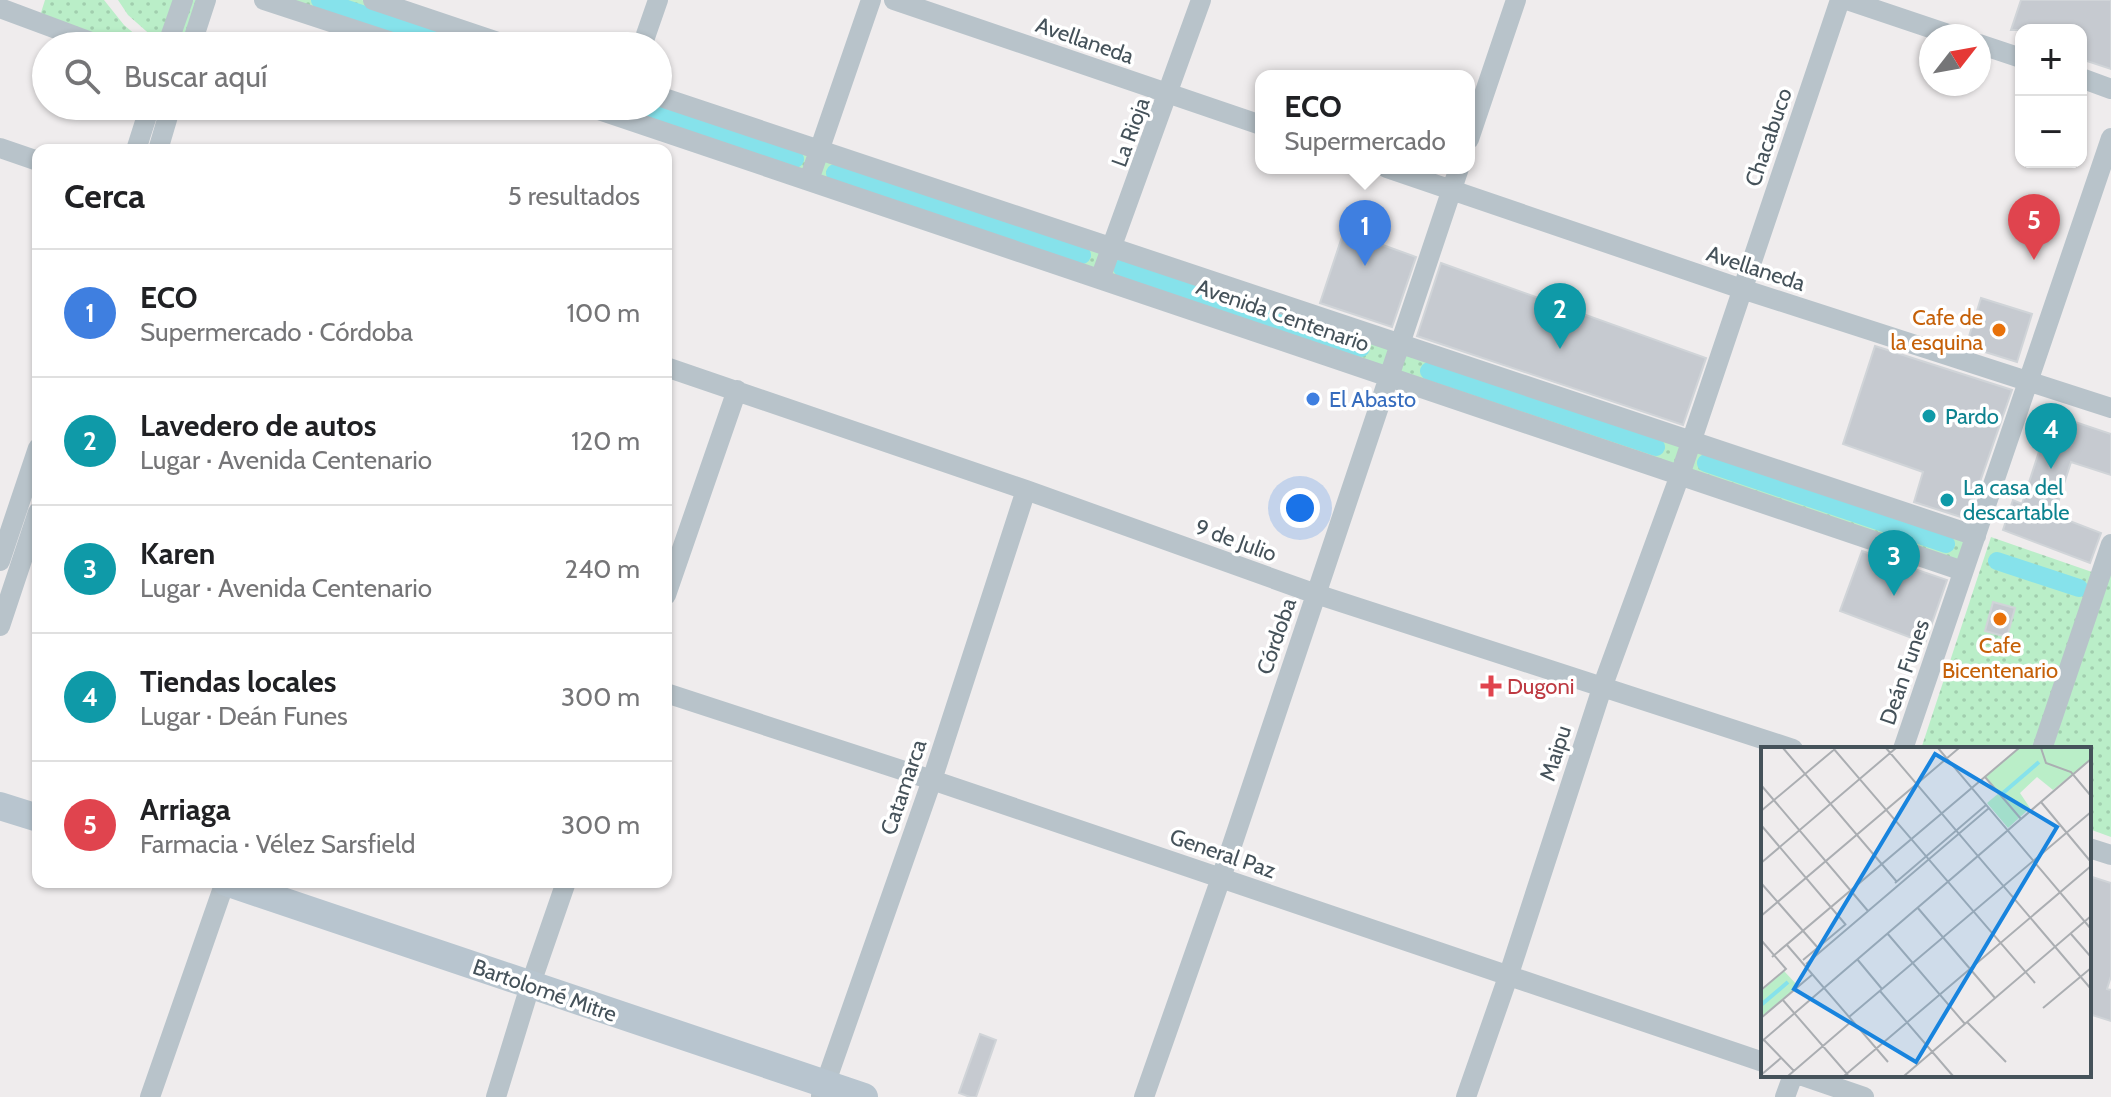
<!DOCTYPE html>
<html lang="es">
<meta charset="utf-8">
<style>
body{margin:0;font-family:Cabin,sans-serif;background:#f6f6f6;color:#202124}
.controls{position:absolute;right:24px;top:24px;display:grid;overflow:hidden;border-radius:16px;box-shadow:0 2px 6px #0004}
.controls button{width:72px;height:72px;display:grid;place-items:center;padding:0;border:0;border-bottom:2px solid #e0e0e0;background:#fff;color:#202124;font:40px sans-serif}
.compass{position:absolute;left:1919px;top:24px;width:72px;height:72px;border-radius:50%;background:#fff;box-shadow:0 2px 6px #0004;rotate:59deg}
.you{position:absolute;left:1300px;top:508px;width:28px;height:28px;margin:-20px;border:6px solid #fff;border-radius:50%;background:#1a73e8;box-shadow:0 0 0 12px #1a73e833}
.badge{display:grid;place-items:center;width:52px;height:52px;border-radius:50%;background:#1884de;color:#fff;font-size:26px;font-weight:700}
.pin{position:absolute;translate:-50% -66px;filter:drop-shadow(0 2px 4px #0008)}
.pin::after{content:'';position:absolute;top:42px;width:28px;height:24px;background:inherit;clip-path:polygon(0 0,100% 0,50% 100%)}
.popup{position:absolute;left:1255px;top:70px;width:220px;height:104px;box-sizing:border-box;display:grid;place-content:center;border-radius:16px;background:#fff;filter:drop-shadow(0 2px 6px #0005);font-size:26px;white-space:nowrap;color:#757577}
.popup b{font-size:30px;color:#202124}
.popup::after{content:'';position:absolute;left:50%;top:100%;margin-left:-16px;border:16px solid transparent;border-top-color:#fff}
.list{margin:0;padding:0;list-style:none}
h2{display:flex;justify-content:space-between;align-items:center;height:104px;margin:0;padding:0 32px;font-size:34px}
h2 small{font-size:26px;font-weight:400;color:#757577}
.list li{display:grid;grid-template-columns:52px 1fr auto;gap:24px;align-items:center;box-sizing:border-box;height:128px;padding:0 32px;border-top:2px solid #e0e0e0}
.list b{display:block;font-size:30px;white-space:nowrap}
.list p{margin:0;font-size:26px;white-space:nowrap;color:#757577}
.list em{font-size:26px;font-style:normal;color:#757577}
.icon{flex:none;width:44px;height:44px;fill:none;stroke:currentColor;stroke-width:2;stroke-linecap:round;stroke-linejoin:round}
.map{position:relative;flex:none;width:2111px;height:1097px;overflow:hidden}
.search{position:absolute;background:#fff;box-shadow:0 2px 6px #0004;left:32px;top:32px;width:640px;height:88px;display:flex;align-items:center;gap:20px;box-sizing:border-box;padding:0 28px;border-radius:44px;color:#757577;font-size:30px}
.panel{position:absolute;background:#fff;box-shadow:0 2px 6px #0004;left:32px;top:144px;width:640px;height:744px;border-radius:16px}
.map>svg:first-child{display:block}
.grass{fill:url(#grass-dots)}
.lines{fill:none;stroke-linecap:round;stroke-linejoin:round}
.canal{stroke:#86e2eb;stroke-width:18}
.building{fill:#c6cad0;stroke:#d0d4d8;stroke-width:2}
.minor{stroke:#b8c3ca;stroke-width:20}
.secondary{stroke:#b8c5cf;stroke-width:28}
.food-dot{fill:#e8710a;stroke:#fff;stroke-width:3}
.shop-dot{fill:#3f7fe0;stroke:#fff;stroke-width:3}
.culture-dot{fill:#0f9aa8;stroke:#fff;stroke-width:3}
.health-dot{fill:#e0444e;stroke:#fff;stroke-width:3}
.labels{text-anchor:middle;stroke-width:7;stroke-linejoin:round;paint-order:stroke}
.street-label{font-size:22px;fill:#45525a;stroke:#fff}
.food-label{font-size:22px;fill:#c56008;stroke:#fff;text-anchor:end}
.shop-label{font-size:22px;fill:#366cbe;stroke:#fff;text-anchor:start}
.culture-label{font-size:22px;fill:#0d838f;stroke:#fff;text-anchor:start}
.health-label{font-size:22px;fill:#be3a42;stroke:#fff;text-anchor:start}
.inset-river{fill:none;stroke:#86e2eb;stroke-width:4}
.inset-road{fill:none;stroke:#abaeb2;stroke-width:2}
.view{fill:#1884de;fill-opacity:0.15;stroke:#1884de;stroke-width:4}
.inset-edge{fill:none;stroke:#45525a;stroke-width:4}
</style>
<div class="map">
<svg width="2111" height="1097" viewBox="0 0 2111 1097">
<defs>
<pattern id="grass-dots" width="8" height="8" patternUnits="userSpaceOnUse" patternTransform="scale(2)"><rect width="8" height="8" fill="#baeec8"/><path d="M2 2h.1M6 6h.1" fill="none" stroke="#a1ceae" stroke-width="1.8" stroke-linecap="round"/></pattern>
</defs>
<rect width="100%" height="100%" fill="#efeced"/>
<path class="grass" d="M 45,0 L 104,0 L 124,25 L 149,46 L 120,46 L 39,19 Z
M 118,0 L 199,0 L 185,46 L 163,46 L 128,15 Z
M 287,0 L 362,0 L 499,46 L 423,46 Z
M 601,106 L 658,106 L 1969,539 L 1960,565 Z
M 1991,537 L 2092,572 L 2111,544 L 2111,837 L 2089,829 L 2089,749 L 1921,749 Z"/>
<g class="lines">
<path class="canal" d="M 320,0 L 457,46
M 637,107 L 795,159
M 835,173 L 1082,255
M 1122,268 L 1361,348
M 1429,371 L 1656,447
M 1706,463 L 1946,544
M 1997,561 L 2079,588"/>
</g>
<path class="building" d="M 2021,0 L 2111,0 L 2111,69 L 2081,59 L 2081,30 L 2011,30 Z
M 1344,231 L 1416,257 L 1392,327 L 1320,303 Z
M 1441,263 L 1706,358 L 1683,425 L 1417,336 Z
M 1981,298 L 2032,314 L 2017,362 L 1966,346 Z
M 1875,346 L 2012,390 L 1967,519 L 1914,502 L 1923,472 L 1843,444 Z
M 2069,420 L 2111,434 L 2111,475 L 2071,462 L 2054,515 L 2101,533 L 2090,563 L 2003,530 L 2013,500 L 2022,504 L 2045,433 L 2055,436 L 2067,427 Z
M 1862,551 L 1947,580 L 1925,643 L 1840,611 Z
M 1993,602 L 2015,608 L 2007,637 L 1985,631 Z
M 2089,876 L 2111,883 L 2111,976 L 2107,989 L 2111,990 L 2111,1021 L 2089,1014 Z
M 980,1034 L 996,1040 L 976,1097 L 970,1097 L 959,1093 Z"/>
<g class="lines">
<path class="minor" d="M 264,0 L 404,46
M 373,0 L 510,46
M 894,0 L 1261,125
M 1847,0 L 1954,36
M 0,8 L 102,46
M 1979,44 L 2021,58
M 167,46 L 183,0
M 191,46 L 206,0
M 642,46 L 658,0
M 2081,78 L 2111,89
M 658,96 L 1976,536
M 587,106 L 1963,571
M 1469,139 L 1516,0
M 0,148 L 38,161
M 136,150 L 150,106
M 158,150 L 171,106
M 1387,168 L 1742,289 L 2111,408
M 809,180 L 871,0
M 1100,279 L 1201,0
M 666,367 L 1026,490 L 1316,594 L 1793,749
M 0,561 L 38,448
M 666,595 L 737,390
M 0,626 L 38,512
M 666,693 L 932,780 L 1763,1062
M 1903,749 L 2111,138
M 2042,749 L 2111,544
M 2089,848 L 2111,855
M 1800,1075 L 1864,1097
M 821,1096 L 932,780 L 1026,490
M 150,1097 L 225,882
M 496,1097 L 530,986 L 566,882
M 1144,1097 L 1221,878 L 1459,168
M 1466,1097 L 1509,974 L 1603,685 L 1680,475 L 1840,0
M 1785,1097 L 1793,1075"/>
<path class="secondary" d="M 0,806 L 38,818
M 226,882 L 864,1097"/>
</g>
<g class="food-dot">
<circle cx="1999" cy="330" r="8"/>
<circle cx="2000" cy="619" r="8"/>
</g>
<circle class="shop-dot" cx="1313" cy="399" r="8"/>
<g class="culture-dot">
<circle cx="1929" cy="416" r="8"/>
<circle cx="1947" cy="500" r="8"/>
</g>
<path class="health-dot" d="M1487 674h8v8h8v8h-8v8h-8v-8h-8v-8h8z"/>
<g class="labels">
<g class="street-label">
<text transform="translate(1085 40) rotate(19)" y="8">Avellaneda</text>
<text transform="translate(1130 132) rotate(-70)" y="8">La Rioja</text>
<text transform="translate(1768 137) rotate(-71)" y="8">Chacabuco</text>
<text transform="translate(1756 268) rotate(18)" y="8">Avellaneda</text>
<text transform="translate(1283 315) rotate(19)" y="8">Avenida Centenario</text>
<text transform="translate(1236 540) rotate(20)" y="8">9 de Julio</text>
<text transform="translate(1276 636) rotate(-71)" y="8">Córdoba</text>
<text transform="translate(1904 672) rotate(-71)" y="8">Deán Funes</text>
<text transform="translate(1555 753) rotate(-72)" y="8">Maipu</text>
<text transform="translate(903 787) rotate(-71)" y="8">Catamarca</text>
<text transform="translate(1223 853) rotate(19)" y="8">General Paz</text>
<text transform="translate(545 990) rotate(19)" y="8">Bartolomé Mitre</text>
</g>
<g class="food-label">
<text x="1983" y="325">Cafe de<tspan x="1983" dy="25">la esquina</tspan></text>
<text x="2000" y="653" text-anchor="middle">Cafe<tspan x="2000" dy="25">Bicentenario</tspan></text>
</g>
<g class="shop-label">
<text x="1329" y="407">El Abasto</text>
</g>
<g class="culture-label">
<text x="1945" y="424">Pardo</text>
<text x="1963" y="495">La casa del<tspan x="1963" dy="25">descartable</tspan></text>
</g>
<g class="health-label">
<text x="1507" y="694">Dugoni</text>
</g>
</g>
<g transform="translate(1761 747)">
<rect width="330" height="330" fill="#efeced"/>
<path d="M 258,1 L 330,1 L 330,12 L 292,43 L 276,30 L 259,46 L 269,61 L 247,81 L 226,56 L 238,46 L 224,30 ZM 23,224 L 37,239 L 0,270 L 0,244 Z" fill="#baeec8"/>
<path class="inset-river" d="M 242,46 L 278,15M 0,258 L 27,235"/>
<path class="inset-road" d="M 22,1 L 136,135M 72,1 L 274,236M 125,1 L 330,242M 177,1 L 330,182M 280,1 L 285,16 L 310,25 L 330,49M 224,30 L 260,72M 0,38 L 107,164M 280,55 L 330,115M 0,64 L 75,1M 0,78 L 85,178M 0,116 L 135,1M 0,136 L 57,201M 134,136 L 225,58M 156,160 L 234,251M 0,169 L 198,1M 126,186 L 204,277M 310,187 L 330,210M 0,193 L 25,222 L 0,243M 26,198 L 127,315M 11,210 L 258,1M 96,212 L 121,242M 42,213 L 85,177M 45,217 L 228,61M 119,244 L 192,329M 21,252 L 87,328M 282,261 L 330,221M 88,270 L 330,65M 0,271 L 52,227M 206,275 L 245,315M 2,292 L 33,324M 0,295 L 330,12M 0,328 L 20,311M 27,329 L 91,274M 83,329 L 330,119M 143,329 L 330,169"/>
<path class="view" d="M 174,7 L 296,80 L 155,315 L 33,242 Z"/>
<rect width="330" height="330" class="inset-edge"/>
</g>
</svg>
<div class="controls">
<button>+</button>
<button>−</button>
</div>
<svg class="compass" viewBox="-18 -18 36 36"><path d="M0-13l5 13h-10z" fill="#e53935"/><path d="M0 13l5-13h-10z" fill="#757577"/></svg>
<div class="you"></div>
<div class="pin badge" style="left:1365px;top:266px;background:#3f7fe0">1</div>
<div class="popup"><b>ECO</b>Supermercado</div>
<div class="pin badge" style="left:1560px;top:349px;background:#0f9aa8">2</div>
<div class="pin badge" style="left:1894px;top:596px;background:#0f9aa8">3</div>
<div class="pin badge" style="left:2051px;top:469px;background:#0f9aa8">4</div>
<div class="pin badge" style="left:2034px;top:260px;background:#e0444e">5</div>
<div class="search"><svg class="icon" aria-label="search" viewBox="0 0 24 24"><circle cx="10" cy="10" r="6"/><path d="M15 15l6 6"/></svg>Buscar aquí</div>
<section class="panel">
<h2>Cerca<small>5 resultados</small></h2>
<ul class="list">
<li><span class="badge" style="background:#3f7fe0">1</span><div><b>ECO</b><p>Supermercado · Córdoba</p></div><em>100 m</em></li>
<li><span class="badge" style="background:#0f9aa8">2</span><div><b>Lavedero de autos</b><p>Lugar · Avenida Centenario</p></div><em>120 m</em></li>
<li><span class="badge" style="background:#0f9aa8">3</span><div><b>Karen</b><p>Lugar · Avenida Centenario</p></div><em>240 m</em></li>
<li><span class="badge" style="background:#0f9aa8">4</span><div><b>Tiendas locales</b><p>Lugar · Deán Funes</p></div><em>300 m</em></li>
<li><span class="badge" style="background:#e0444e">5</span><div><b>Arriaga</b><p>Farmacia · Vélez Sarsfield</p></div><em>300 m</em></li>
</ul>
</section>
</div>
